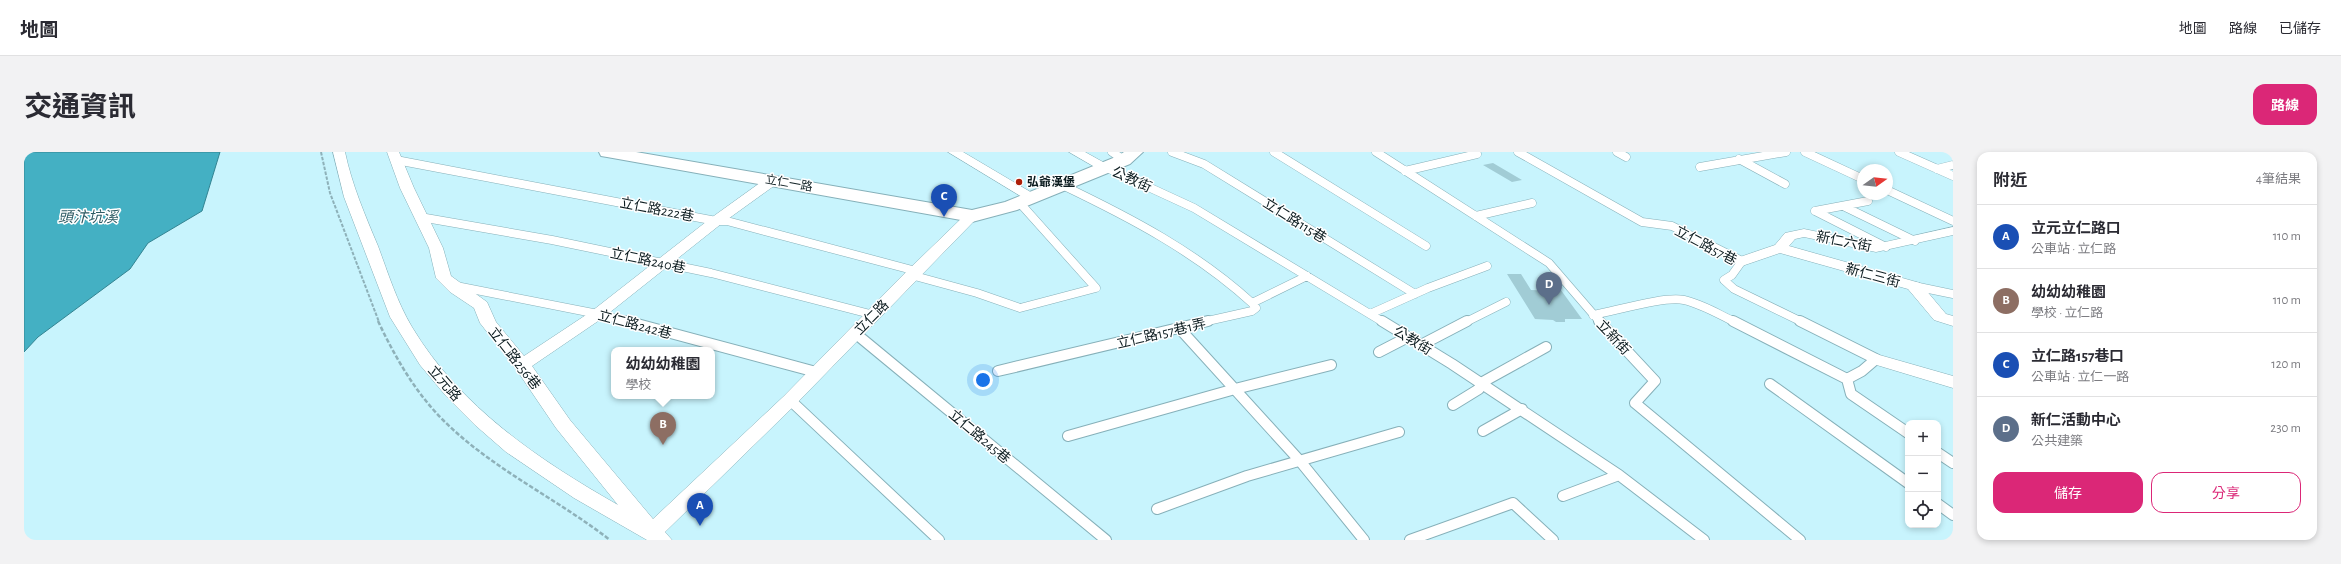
<!DOCTYPE html>
<html lang="zh-TW">
<meta charset="utf-8">
<style>
body{margin:0;font-family:"Alegreya Sans","Noto Sans TC",sans-serif;background:#f2f2f3;color:#2b2b33}
.controls{position:absolute;right:12px;bottom:12px;display:grid;overflow:hidden;border-radius:8px;box-shadow:0 2px 6px #0003}
.controls button{width:36px;height:36px;display:grid;place-items:center;padding:0;border:0;border-bottom:1px solid #e1e1e2;background:#fff;color:#2b2b33;font:20px sans-serif}
.compass{position:absolute;left:1833px;top:12px;width:36px;height:36px;border-radius:50%;background:#fff;box-shadow:0 2px 6px #0003;rotate:75deg}
.you{position:absolute;left:959px;top:228px;width:14px;height:14px;margin:-10px;border:3px solid #fff;border-radius:50%;background:#1a73e8;box-shadow:0 0 0 6px #1a73e833}
.badge{display:grid;place-items:center;width:26px;height:26px;border-radius:50%;background:#db2777;color:#fff;font-size:13px;font-weight:700}
.pin{position:absolute;translate:-50% -33px;filter:drop-shadow(0 1px 2px #0008)}
.pin::after{content:'';position:absolute;top:21px;width:14px;height:12px;background:inherit;clip-path:polygon(0 0,100% 0,50% 100%)}
.popup{position:absolute;left:587px;top:195px;width:104px;height:52px;box-sizing:border-box;display:grid;place-content:center;border-radius:8px;background:#fff;filter:drop-shadow(0 1px 3px #0005);font-size:13px;white-space:nowrap;color:#7c7c81}
.popup b{font-size:15px;color:#2b2b33}
.popup::after{content:'';position:absolute;left:50%;top:100%;margin-left:-8px;border:8px solid transparent;border-top-color:#fff}
.list{margin:0;padding:0;list-style:none}
h2{display:flex;justify-content:space-between;align-items:center;height:52px;margin:0;padding:0 16px;font-size:17px}
h2 small{font-size:13px;font-weight:400;color:#7c7c81}
.list li{display:grid;grid-template-columns:26px 1fr auto;gap:12px;align-items:center;box-sizing:border-box;height:64px;padding:0 16px;border-top:1px solid #e1e1e2}
.list b{display:block;font-size:15px;white-space:nowrap}
.list p{margin:0;font-size:13px;white-space:nowrap;color:#7c7c81}
.list em{font-size:13px;font-style:normal;color:#7c7c81}
.actions{display:flex;gap:8px;padding:12px 16px}
.actions a{flex:1;padding:9px 0;border:1px solid #db2777;border-radius:12px;text-align:center;font-size:14px;color:#db2777}
.actions .main{background:#db2777;color:#fff}
.icon{flex:none;width:22px;height:22px;fill:none;stroke:currentColor;stroke-width:2;stroke-linecap:round;stroke-linejoin:round}
.map{position:relative;flex:none;width:1929px;height:388px;overflow:hidden;border-radius:12px}
header{display:flex;align-items:center;gap:24px;box-sizing:border-box;height:56px;padding:0 20px;background:#fff;border-bottom:1px solid #e1e1e2}
header strong{font-size:19px}
nav{display:flex;gap:22px;margin-inline-start:auto;font-size:14px}
.intro{display:flex;align-items:center;justify-content:space-between;box-sizing:border-box;height:96px;padding:0 24px}
h1{margin:0;font-size:28px}
.button{padding:10px 18px;border-radius:12px;background:#db2777;color:#fff;font-size:14px;font-weight:700}
main{display:flex;gap:24px;padding:0 24px}
aside{flex:1;background:#fff;border-radius:12px;box-shadow:0 2px 6px #0003}
.map>svg:first-child{display:block}
.water{fill:#44b0c3;stroke:#338492}
.building{fill:#a1ccd5}
.lines{fill:none;stroke-linecap:round;stroke-linejoin:round}
.lane-far1-casing{stroke:#86b0b9;stroke-width:9}
.lane-casing{stroke:#86b0b9;stroke-width:12}
.street-casing{stroke:#86b0b9;stroke-width:1}
.secondary-casing{stroke:#86b0b9;stroke-width:2}
.path-far1{stroke:#8eb1b9;stroke-width:2;stroke-dasharray:3.5 1.5;stroke-linecap:butt}
.path{stroke:#8eb1b9;stroke-width:2.5;stroke-dasharray:4.5 2;stroke-linecap:butt}
.lane-far1{stroke:#fff;stroke-width:8}
.lane{stroke:#fff;stroke-width:10}
.street{fill:#fff;fill-rule:evenodd}
.secondary{fill:#fff;fill-rule:evenodd}
.poi-dot{fill:#ae1f09;stroke:#fff;stroke-width:1.5}
.labels{text-anchor:middle;stroke-width:3;stroke-linejoin:round;paint-order:stroke}
.far-poi-label{font-size:12px;font-weight:bold;fill:#0c1c20;stroke:#fff;text-anchor:start}
.far-street-label{font-size:12px;fill:#0c1c20;stroke:#fff}
.street-label{font-size:14px;fill:#0c1c20;stroke:#fff}
.water-label{font-size:15px;font-style:italic;fill:#2d5b64;stroke:#fff}
</style>
<header>
<strong>地圖</strong>
<nav><a>地圖</a><a>路線</a><a>已儲存</a></nav>
</header>
<div class="intro"><h1>交通資訊</h1><a class="button">路線</a></div>
<main>
<div class="map">
<svg width="1929" height="388" viewBox="0 0 1929 388">
<rect width="100%" height="100%" fill="#c8f4fd"/>
<path class="water" d="M 0,0 L 196,0 L 178,59 L 124,91 L 106,117 L 14,185 L 0,200 Z"/>
<path class="building" d="M 1469,11 L 1498,28 L 1488,30 L 1459,13 Z
M 1483,122 L 1497,122 L 1507,138 L 1532,139 L 1520,123 L 1526,123 L 1558,167 L 1541,167 L 1541,170 L 1532,170 L 1529,168 L 1511,167 Z"/>
<g class="lines">
<g class="lane-far1-casing">
<path id="lane-far1" d="M 1088,0 L 1100,8
M 1148,0 L 1180,12 L 1391,142
M 1250,0 L 1402,94
M 1352,0 L 1525,111 L 1576,170
M 1494,0 L 1618,70 L 1648,74 L 1718,109 L 1708,123 L 1700,128 L 1710,137 L 1778,170
M 1593,0 L 1602,5
M 1781,0 L 1839,27
M 1875,0 L 1929,24
M 1715,7 L 1761,32
M 372,8 L 692,69 L 703,69 L 892,119
M 1081,15 L 1170,56 L 1359,170
M 1676,15 L 1762,0
M 1913,17 L 1929,13
M 1381,19 L 1453,2
M 1038,33 C 1107,66 1172,100 1228,151
M 1863,38 L 1929,69
M 1819,54 L 1891,89
M 1791,59 L 1862,95
M 1791,59 L 1844,49
M 1452,64 L 1508,51
M 396,65 L 528,88 L 687,121 L 850,163
M 887,123 L 953,141 L 996,156 L 1072,136 L 995,50
M 432,134 L 574,162 L 606,170
M 1890,134 L 1929,142
M 1346,162 L 1404,136 L 1463,114
M 1569,163 C 1592,159 1639,144 1660,148 C 1678,152 1694,162 1711,170
M 1179,170 L 1228,159 L 1232,156 L 1228,151 L 1283,124
M 1442,170 L 1482,150"/>
</g>
<g class="lane-casing">
<path id="lane" d="M 602,169 L 792,220
M 1358,169 L 1428,212 L 1595,323 L 1680,388
M 1575,169 L 1631,229 L 1611,251 L 1776,388
M 1709,169 L 1823,227 L 1838,219 L 1852,207 L 1776,169
M 1156,177 L 1276,309 L 1340,388
M 831,181 L 1082,388
M 1397,193 L 1443,169
M 1355,200 L 1384,185
M 974,219 L 1184,169
M 1823,227 L 1827,242 L 1884,281
M 1746,232 L 1884,331
M 766,248 L 915,388
M 1429,253 L 1455,237 L 1457,231 L 1522,195
M 1459,279 L 1498,257
M 1044,284 L 1211,237 L 1307,213
M 1914,301 L 1929,311
M 1539,344 L 1595,323
M 1914,352 L 1929,363
M 1133,357 L 1223,324 L 1375,280
M 1386,388 L 1489,351 L 1529,388"/>
</g>
<g class="street-casing">
<path id="street" d="M 309,0 L 321,0 C 328,33 341,63 354,94 C 364,121 373,150 388,175 C 436,255 515,308 594,353 L 532,276 L 492,217 L 456,171 L 450,156 L 426,140 L 412,126 L 405,96 L 376,36 L 363,0 L 375,0 L 390,36 L 419,96 L 427,124 L 463,150 L 472,170 L 500,204 L 568,159 L 687,66 L 744,25 L 754,25 L 756,28 L 754,31 L 697,72 L 580,165 L 508,214 L 546,268 L 629,367 L 760,244 L 882,120 L 943,61 L 948,60 L 955,64 L 772,252 L 641,380 L 648,388 L 623,388 L 550,346 L 482,300 L 451,273 L 422,244 L 396,213 L 366,165 L 320,45 Z
M 924,0 L 939,0 L 1015,45 L 1008,49 L 1003,48 Z
M 1045,0 L 1061,0 L 1088,15 L 1081,19 L 1076,18 Z
M 1929,75 L 1929,83 L 1852,100 L 1780,85 L 1771,87 L 1765,94 L 1896,131 L 1922,162 L 1929,164 L 1929,174 L 1910,168 L 1884,137 L 1756,101 L 1718,114 L 1710,109 L 1713,106 L 1751,93 L 1761,81 L 1780,77 L 1852,92 Z
M 1852,202 L 1929,224 L 1929,236 L 1846,211 L 1843,207 L 1846,203 Z"/>
</g>
<g class="secondary-casing">
<path id="secondary" d="M 575,0 L 612,0 L 948,58 L 981,50 L 1094,4 L 1100,0 L 1119,0 L 1106,12 L 993,58 L 948,70 L 583,5 L 577,4 Z"/>
</g>
<path class="path-far1" d="M 297,0 L 306,41 L 355,170"/>
<path class="path" d="M 354,169 C 371,205 391,240 419,268 C 468,317 532,346 586,388"/>
<use href="#lane-far1" class="lane-far1"/>
<use href="#lane" class="lane"/>
<use href="#street" class="street"/>
<use href="#secondary" class="secondary"/>
</g>
<circle class="poi-dot" cx="995" cy="30" r="4"/>
<g class="labels">
<g class="far-poi-label">
<text x="1003" y="34">弘爺漢堡</text>
</g>
<g class="far-street-label">
<text transform="translate(765 31) rotate(10)" y="4">立仁一路</text>
</g>
<g class="street-label">
<text transform="translate(1108 27) rotate(25)" y="5">公教街</text>
<text transform="translate(633 57) rotate(11)" y="5">立仁路222巷</text>
<text transform="translate(1271 68) rotate(32)" y="5">立仁路115巷</text>
<text transform="translate(1820 89) rotate(11)" y="5">新仁六街</text>
<text transform="translate(1682 93) rotate(28)" y="5">立仁路57巷</text>
<text transform="translate(624 108) rotate(12)" y="5">立仁路240巷</text>
<text transform="translate(1849 123) rotate(15)" y="5">新仁三街</text>
<text transform="translate(847 165) rotate(-45)" y="5">立仁路</text>
<text transform="translate(611 172) rotate(15)" y="5">立仁路242巷</text>
<text transform="translate(1137 181) rotate(-13)" y="5">立仁路157巷1弄</text>
<text transform="translate(1590 185) rotate(47)" y="5">立新街</text>
<text transform="translate(1389 188) rotate(31)" y="5">公教街</text>
<text transform="translate(491 206) rotate(52)" y="5">立仁路256巷</text>
<text transform="translate(421 231) rotate(49)" y="5">立元路</text>
<text transform="translate(956 284) rotate(40)" y="5">立仁路245巷</text>
</g>
<g class="water-label">
<text x="64" y="70">頭汴坑溪</text>
</g>
</g>
</svg>
<div class="controls">
<button>+</button>
<button>−</button>
<button><svg class="icon" aria-label="locate" viewBox="0 0 24 24"><circle cx="12" cy="12" r="6"/><path d="M12 2v4M12 18v4M2 12h4M18 12h4"/></svg></button>
</div>
<svg class="compass" viewBox="-18 -18 36 36"><path d="M0-13l5 13h-10z" fill="#e53935"/><path d="M0 13l5-13h-10z" fill="#7c7c81"/></svg>
<div class="you"></div>
<div class="pin badge" style="left:676px;top:374px;background:#1a4fb4">A</div>
<div class="pin badge" style="left:639px;top:293px;background:#8d6e63">B</div>
<div class="popup"><b>幼幼幼稚園</b>學校</div>
<div class="pin badge" style="left:920px;top:65px;background:#1a4fb4">C</div>
<div class="pin badge" style="left:1525px;top:153px;background:#5c6f8a">D</div>
</div>
<aside>
<h2>附近<small>4筆結果</small></h2>
<ul class="list">
<li><span class="badge" style="background:#1a4fb4">A</span><div><b>立元立仁路口</b><p>公車站 · 立仁路</p></div><em>110 m</em></li>
<li><span class="badge" style="background:#8d6e63">B</span><div><b>幼幼幼稚園</b><p>學校 · 立仁路</p></div><em>110 m</em></li>
<li><span class="badge" style="background:#1a4fb4">C</span><div><b>立仁路157巷口</b><p>公車站 · 立仁一路</p></div><em>120 m</em></li>
<li><span class="badge" style="background:#5c6f8a">D</span><div><b>新仁活動中心</b><p>公共建築</p></div><em>230 m</em></li>
</ul>
<div class="actions"><a class="main">儲存</a><a>分享</a></div>
</aside>
</main>
